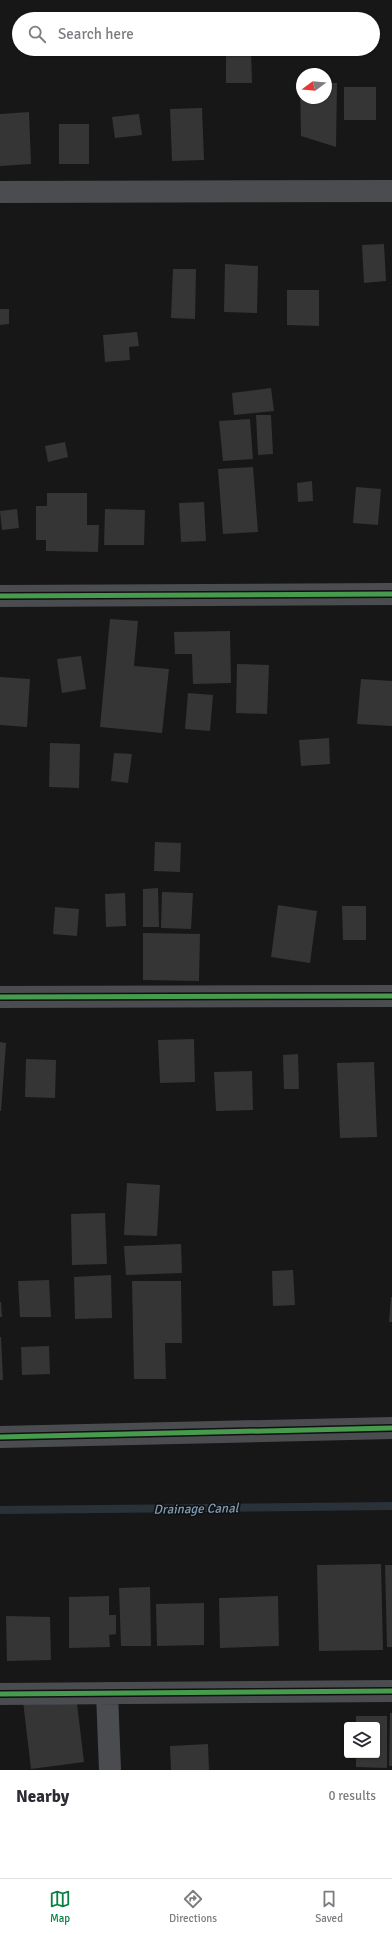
<!DOCTYPE html>
<style>
body{margin:0;font-family:Signika,sans-serif;background:#f2f2f3;color:#2b2b33}
.controls{position:absolute;right:12px;bottom:12px;display:grid;overflow:hidden;border-radius:4px;box-shadow:0 1px 3px #0004}
.controls button{width:36px;height:36px;display:grid;place-items:center;padding:0;border:0;border-bottom:1px solid #e1e1e2;background:#fff;color:#2b2b33;font:20px sans-serif}
.compass{position:absolute;left:296px;top:68px;width:36px;height:36px;border-radius:50%;background:#fff;box-shadow:0 1px 3px #0004;rotate:254deg}
.list{margin:0;padding:0;list-style:none}
h2{display:flex;justify-content:space-between;align-items:center;height:52px;margin:0;padding:0 16px;font-size:17px}
h2 small{font-size:13px;font-weight:400;color:#7c7c81}
.icon{flex:none;width:22px;height:22px;fill:none;stroke:currentColor;stroke-width:2;stroke-linecap:round;stroke-linejoin:round}
.map{position:relative;flex:none;width:392px;height:1770px;overflow:hidden}
.search{position:absolute;background:#fff;box-shadow:0 1px 3px #0004;left:12px;right:12px;top:12px;height:44px;display:flex;align-items:center;gap:10px;box-sizing:border-box;padding:0 14px;border-radius:22px;color:#7c7c81;font-size:15px}
.sheet{height:108px;background:#fff}
nav{display:flex;justify-content:space-around;align-items:center;box-sizing:border-box;height:56px;border-top:1px solid #e1e1e2;background:#fff;font-size:11px;color:#7c7c81}
nav a{display:grid;justify-items:center;gap:2px}
nav .on{color:#0b8043}
.map>svg:first-child{display:block}
.lines{fill:none;stroke-linecap:round;stroke-linejoin:round}
.stream{stroke:#2a3239;stroke-width:8}
.building{fill:#353536}
.minor{stroke:#4b4c50;stroke-width:22}
.cycleway-casing{stroke:#111113;stroke-width:8}
.cycleway{stroke:#469c4c;stroke-width:5}
.labels{text-anchor:middle;stroke-width:3.5;stroke-linejoin:round;paint-order:stroke}
.water-label{font-size:13px;font-style:italic;fill:#7f9bb3;stroke:#111113}
</style>
<div class="map">
<svg width="392" height="1770" viewBox="0 0 392 1770">
<rect width="100%" height="100%" fill="#171717"/>
<g class="lines">
<path class="stream" d="M 0,1510 L 392,1506"/>
</g>
<path class="building" d="M 251,50 L 252,83 L 226,83 L 226,51 Z
M 300,83 L 302,83 L 302,98 L 326,98 L 326,83 L 337,83 L 336,147 L 301,136 Z
M 344,87 L 376,87 L 376,120 L 344,120 Z
M 202,108 L 204,160 L 172,161 L 170,109 Z
M 29,112 L 31,164 L 0,166 L 0,114 Z
M 139,114 L 142,135 L 115,138 L 112,117 Z
M 59,124 L 89,124 L 89,164 L 59,164 Z
M 384,244 L 386,281 L 364,283 L 362,245 Z
M 225,264 L 258,266 L 257,313 L 224,312 Z
M 173,269 L 196,269 L 195,319 L 171,318 Z
M 287,290 L 319,290 L 319,326 L 287,325 Z
M 0,309 L 9,309 L 9,324 L 0,325 Z
M 137,332 L 139,346 L 129,347 L 130,360 L 105,362 L 103,335 Z
M 271,388 L 274,411 L 234,415 L 232,393 Z
M 256,415 L 271,415 L 273,454 L 258,455 Z
M 250,419 L 253,459 L 223,461 L 219,421 Z
M 65,442 L 68,457 L 48,462 L 45,446 Z
M 253,467 L 258,532 L 223,534 L 218,469 Z
M 312,481 L 313,501 L 298,502 L 297,483 Z
M 356,487 L 381,489 L 378,525 L 353,523 Z
M 47,493 L 87,493 L 87,525 L 99,525 L 98,552 L 46,551 L 46,540 L 36,540 L 36,506 L 47,506 Z
M 204,502 L 206,541 L 181,542 L 179,503 Z
M 17,509 L 19,528 L 2,530 L 0,511 Z
M 105,509 L 145,510 L 144,545 L 104,545 Z
M 110,619 L 138,621 L 134,666 L 169,669 L 162,733 L 100,727 Z
M 230,631 L 231,683 L 193,684 L 192,654 L 175,654 L 174,632 Z
M 81,656 L 86,689 L 62,693 L 57,659 Z
M 237,664 L 269,665 L 267,714 L 236,713 Z
M 0,677 L 30,679 L 27,727 L 0,725 Z
M 361,679 L 392,681 L 392,726 L 357,724 Z
M 188,693 L 213,695 L 210,731 L 185,729 Z
M 329,738 L 330,764 L 301,766 L 299,740 Z
M 50,743 L 80,744 L 79,788 L 49,787 Z
M 114,753 L 132,754 L 128,783 L 111,781 Z
M 155,842 L 181,843 L 180,872 L 154,871 Z
M 158,888 L 159,927 L 143,927 L 143,889 Z
M 162,892 L 193,893 L 191,929 L 161,928 Z
M 125,893 L 126,926 L 106,927 L 105,894 Z
M 278,905 L 317,911 L 310,963 L 271,957 Z
M 342,906 L 366,906 L 366,940 L 343,940 Z
M 55,907 L 79,909 L 77,936 L 53,934 Z
M 143,933 L 200,934 L 199,981 L 143,980 Z
M 194,1039 L 195,1082 L 160,1083 L 158,1040 Z
M 0,1042 L 6,1043 L 1,1111 L 0,1111 Z
M 298,1054 L 299,1089 L 284,1089 L 283,1055 Z
M 26,1059 L 56,1060 L 55,1098 L 25,1097 Z
M 374,1062 L 377,1137 L 340,1138 L 337,1063 Z
M 252,1071 L 253,1110 L 216,1111 L 214,1072 Z
M 127,1183 L 160,1185 L 157,1236 L 124,1235 Z
M 105,1213 L 107,1264 L 72,1265 L 71,1214 Z
M 181,1244 L 182,1273 L 126,1275 L 124,1246 Z
M 293,1270 L 295,1305 L 273,1306 L 272,1271 Z
M 111,1275 L 112,1318 L 75,1319 L 74,1277 Z
M 49,1280 L 51,1317 L 20,1317 L 18,1281 Z
M 132,1281 L 181,1281 L 182,1343 L 165,1343 L 166,1379 L 134,1379 Z
M 391,1297 L 392,1297 L 392,1322 L 389,1322 Z
M 0,1302 L 1,1302 L 2,1317 L 0,1317 Z
M 0,1337 L 1,1337 L 3,1380 L 0,1380 Z
M 49,1346 L 50,1374 L 22,1375 L 21,1347 Z
M 381,1564 L 383,1650 L 319,1651 L 317,1565 Z
M 385,1565 L 392,1565 L 392,1647 L 387,1647 Z
M 150,1587 L 151,1646 L 121,1646 L 119,1588 Z
M 109,1596 L 109,1615 L 116,1615 L 116,1634 L 109,1635 L 110,1647 L 69,1648 L 69,1597 Z
M 278,1596 L 279,1646 L 220,1648 L 219,1598 Z
M 204,1603 L 204,1645 L 157,1646 L 156,1604 Z
M 6,1616 L 50,1617 L 51,1660 L 7,1661 Z
M 76,1695 L 84,1762 L 31,1769 L 23,1701 Z
M 390,1713 L 392,1713 L 392,1766 L 389,1766 Z
M 356,1716 L 387,1716 L 387,1768 L 356,1767 L 356,1755 L 377,1755 L 377,1725 L 356,1725 Z
M 208,1744 L 209,1770 L 171,1770 L 170,1746 Z"/>
<g class="lines">
<path class="minor" d="M 0,192 L 392,191
M 0,596 L 392,594
M 0,997 L 392,996
M 0,1437 L 392,1428
M 107,1693 L 110,1770
M 0,1694 L 392,1691"/>
<g class="cycleway-casing">
<path id="cycleway" d="M 0,596 L 392,594
M 0,997 L 392,996
M 0,1437 L 392,1428
M 0,1694 L 392,1691"/>
</g>
<use href="#cycleway" class="cycleway"/>
</g>
<g class="labels">
<g class="water-label">
<text transform="translate(196 1508) rotate(-1)" y="5">Drainage Canal</text>
</g>
</g>
</svg>
<div class="controls">
<button><svg class="icon" aria-label="layers" viewBox="0 0 24 24"><path d="M12 4l9 5-9 5-9-5zM3 14l9 5 9-5"/></svg></button>
</div>
<svg class="compass" viewBox="-18 -18 36 36"><path d="M0-13l5 13h-10z" fill="#e53935"/><path d="M0 13l5-13h-10z" fill="#7c7c81"/></svg>
<div class="search"><svg class="icon" aria-label="search" viewBox="0 0 24 24"><circle cx="10" cy="10" r="6"/><path d="M15 15l6 6"/></svg>Search here</div>
</div>
<section class="sheet">
<h2>Nearby<small>0 results</small></h2>
<ul class="list">
</ul>
</section>
<nav>
<a class="on"><svg class="icon" aria-label="map" viewBox="0 0 24 24"><path d="M3 6l6-2 6 2 6-2v14l-6 2-6-2-6 2zM9 4v14M15 6v14"/></svg>Map</a>
<a><svg class="icon" aria-label="directions" viewBox="0 0 24 24"><path d="M12 3l9 9-9 9-9-9zM9 14v-3h6M13 9l2 2-2 2"/></svg>Directions</a>
<a><svg class="icon" aria-label="saved" viewBox="0 0 24 24"><path d="M7 4h10v16l-5-4-5 4z"/></svg>Saved</a>
</nav>
